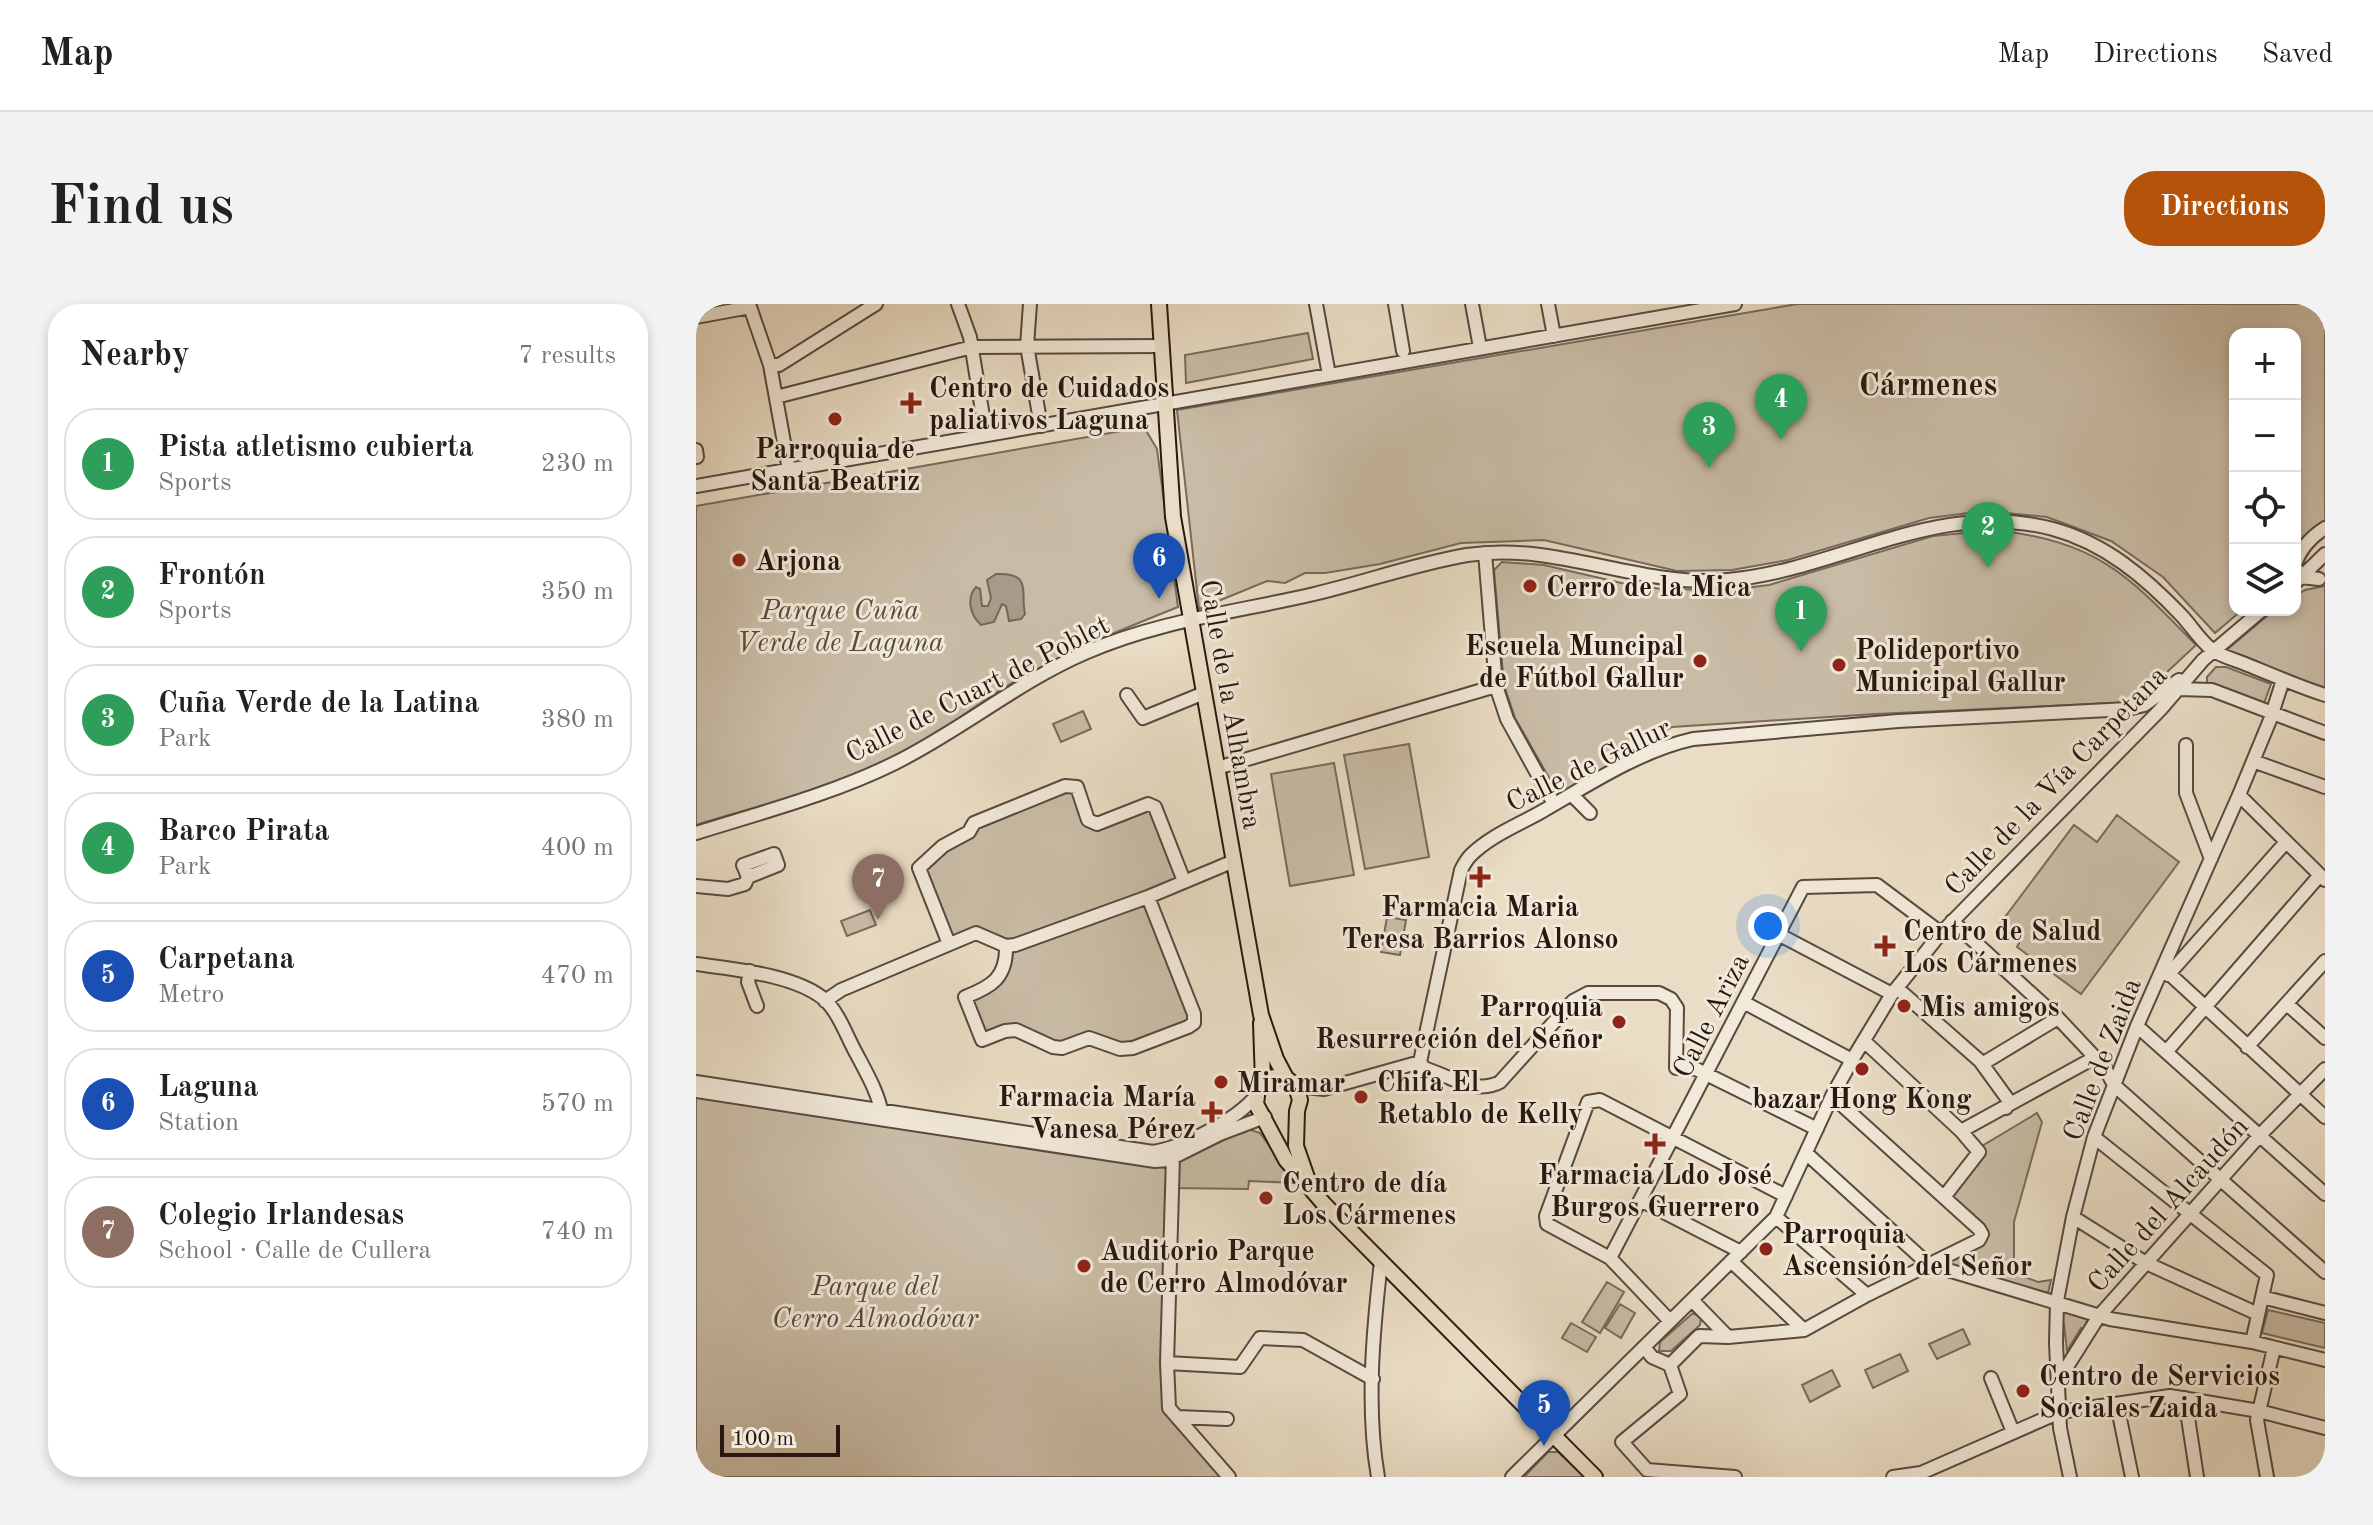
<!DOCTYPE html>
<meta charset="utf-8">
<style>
body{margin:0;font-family:"Old Standard TT",serif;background:#f2f2f2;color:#222}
.controls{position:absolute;right:24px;top:24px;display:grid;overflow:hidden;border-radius:16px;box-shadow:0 4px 12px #0003}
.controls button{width:72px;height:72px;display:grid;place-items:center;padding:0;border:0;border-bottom:2px solid #e0e0e0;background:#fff;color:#222;font:40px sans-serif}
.scale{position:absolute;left:24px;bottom:20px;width:120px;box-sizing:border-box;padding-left:8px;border:4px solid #281811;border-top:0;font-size:22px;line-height:28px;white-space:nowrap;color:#281811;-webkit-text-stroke:6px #f1e9d9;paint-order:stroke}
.you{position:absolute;left:1072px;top:622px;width:28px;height:28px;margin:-20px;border:6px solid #fff;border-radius:50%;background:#1a73e8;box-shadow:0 0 0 12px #1a73e833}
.badge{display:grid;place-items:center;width:52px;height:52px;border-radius:50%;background:#b45309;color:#fff;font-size:26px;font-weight:700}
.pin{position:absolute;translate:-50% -66px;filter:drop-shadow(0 2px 4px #0008)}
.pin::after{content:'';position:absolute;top:42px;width:28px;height:24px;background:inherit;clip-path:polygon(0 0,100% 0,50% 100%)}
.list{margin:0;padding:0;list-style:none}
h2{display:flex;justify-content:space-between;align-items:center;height:104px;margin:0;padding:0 32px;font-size:34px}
h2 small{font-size:26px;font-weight:400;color:#767676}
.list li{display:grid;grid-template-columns:52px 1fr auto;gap:24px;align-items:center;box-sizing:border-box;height:112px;margin:0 16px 16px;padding:0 16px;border:2px solid #e0e0e0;border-radius:32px}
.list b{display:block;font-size:30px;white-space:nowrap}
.list p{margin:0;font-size:26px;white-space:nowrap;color:#767676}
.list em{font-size:26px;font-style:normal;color:#767676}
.icon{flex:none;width:44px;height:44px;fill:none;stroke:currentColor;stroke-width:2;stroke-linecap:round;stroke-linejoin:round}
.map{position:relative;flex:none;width:1629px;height:1173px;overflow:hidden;border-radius:32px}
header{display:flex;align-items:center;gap:48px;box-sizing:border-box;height:112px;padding:0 40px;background:#fff;border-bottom:2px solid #e0e0e0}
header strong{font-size:38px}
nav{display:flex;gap:44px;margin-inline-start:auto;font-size:28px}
.intro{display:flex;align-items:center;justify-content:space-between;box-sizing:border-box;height:192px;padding:0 48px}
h1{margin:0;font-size:56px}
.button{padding:20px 36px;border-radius:32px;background:#b45309;color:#fff;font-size:28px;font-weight:700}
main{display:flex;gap:48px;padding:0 48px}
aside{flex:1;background:#fff;border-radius:32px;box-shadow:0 4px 12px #0003}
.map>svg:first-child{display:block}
.green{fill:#c9bca6;stroke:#786a5c;stroke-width:2}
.water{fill:#a89a88;stroke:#756658;stroke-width:2}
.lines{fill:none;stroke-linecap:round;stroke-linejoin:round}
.minor-casing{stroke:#58493e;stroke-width:16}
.major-casing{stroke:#281811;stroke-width:18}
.minor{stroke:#f1e9d9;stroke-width:12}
.major{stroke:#eaddc5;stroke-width:14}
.poi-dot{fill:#8f2418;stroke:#f1e9d9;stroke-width:3}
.labels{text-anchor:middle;stroke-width:6;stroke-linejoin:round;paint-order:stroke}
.poi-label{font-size:28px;font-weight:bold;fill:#281811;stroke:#f1e9d9;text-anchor:start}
.park-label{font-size:28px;font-style:italic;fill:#58493e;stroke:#f1e9d9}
.street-label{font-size:28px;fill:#281811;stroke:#f1e9d9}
.quarter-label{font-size:32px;font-weight:bold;fill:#281811;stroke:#f1e9d9}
</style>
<header>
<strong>Map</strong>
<nav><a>Map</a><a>Directions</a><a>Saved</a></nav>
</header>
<div class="intro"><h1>Find us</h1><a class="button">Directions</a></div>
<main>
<aside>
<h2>Nearby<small>7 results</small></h2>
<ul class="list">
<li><span class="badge" style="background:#2e9e5b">1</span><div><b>Pista atletismo cubierta</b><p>Sports</p></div><em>230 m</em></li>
<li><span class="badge" style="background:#2e9e5b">2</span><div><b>Frontón</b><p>Sports</p></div><em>350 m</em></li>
<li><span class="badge" style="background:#2e9e5b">3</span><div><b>Cuña Verde de la Latina</b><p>Park</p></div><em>380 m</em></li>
<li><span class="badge" style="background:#2e9e5b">4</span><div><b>Barco Pirata</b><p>Park</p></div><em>400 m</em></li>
<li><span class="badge" style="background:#1a4fb4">5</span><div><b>Carpetana</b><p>Metro</p></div><em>470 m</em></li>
<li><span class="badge" style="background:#1a4fb4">6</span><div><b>Laguna</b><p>Station</p></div><em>570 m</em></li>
<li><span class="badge" style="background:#8d6e63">7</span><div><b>Colegio Irlandesas</b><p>School · Calle de Cullera</p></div><em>740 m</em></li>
</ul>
</aside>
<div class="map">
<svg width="1629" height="1173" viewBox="0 0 1629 1173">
<rect width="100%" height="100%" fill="#eaddc5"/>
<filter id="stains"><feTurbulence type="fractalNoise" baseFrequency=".0025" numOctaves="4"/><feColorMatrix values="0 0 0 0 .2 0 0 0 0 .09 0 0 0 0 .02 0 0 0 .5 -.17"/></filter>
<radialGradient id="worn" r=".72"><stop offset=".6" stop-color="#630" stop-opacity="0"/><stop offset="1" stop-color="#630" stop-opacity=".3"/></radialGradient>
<path class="green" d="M 1101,0 L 1629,0 L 1629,219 L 1599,250 L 1599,30 L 1539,30 L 1539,306 L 1546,306 L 1519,329 L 1467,273 L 1415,237 L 1351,213 L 1289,207 L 1233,214 L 1092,256 L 1036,266 L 981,267 L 848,236 L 765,239 L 684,260 L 629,269 L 609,269 L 589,279 L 571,277 L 503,305 L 481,106 Z
M 612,29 L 617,55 L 490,79 L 489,51 Z
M 448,123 L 461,145 L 482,303 C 427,325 372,347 321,376 C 278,400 241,434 197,455 C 137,485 64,501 0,521 L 0,202 Z
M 1299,226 C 1402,238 1431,270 1500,341 L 1439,398 L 1180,410 L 976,423 L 869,487 L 860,486 L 819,414 L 808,381 L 798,266 L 806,258 L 848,261 L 934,281 L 966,285 L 1031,286 L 1073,281 L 1237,232 Z
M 1629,282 L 1629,391 L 1526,350 L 1578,306 L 1599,306 L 1599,292 L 1609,286 Z
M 1520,363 L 1530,363 L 1575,380 L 1567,402 L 1516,383 L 1511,378 L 1511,373 Z
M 387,407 L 395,425 L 365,438 L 357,420 Z
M 713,440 L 733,553 L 669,565 L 648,451 Z
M 638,459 L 658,571 L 594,582 L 575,470 Z
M 377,482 L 392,516 L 452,500 L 488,577 L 453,592 L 498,719 L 437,744 L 393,734 L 372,742 L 320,726 L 286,736 L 269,693 L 297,681 L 310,642 L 280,629 L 253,640 L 223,564 L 278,519 Z
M 1421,511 L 1483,558 L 1385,690 L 1321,643 L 1324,637 L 1303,621 L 1378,521 L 1401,538 Z
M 174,606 L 180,621 L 151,632 L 145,617 Z
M 691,613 L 710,616 L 704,651 L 685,648 Z
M 0,793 L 471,864 L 469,1106 L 525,1173 L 0,1173 Z
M 1341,809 L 1346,818 L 1318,918 L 1318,969 L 1342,978 L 1355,976 L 1352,989 L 1338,986 L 1336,990 L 1232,960 L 1286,931 L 1248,893 L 1286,842 Z
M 552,825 L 564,829 L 601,879 L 553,877 L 552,885 L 477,884 L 477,854 L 524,838 L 541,827 Z
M 911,978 L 928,988 L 904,1029 L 886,1018 Z
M 924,1000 L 939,1009 L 925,1034 L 909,1024 Z
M 1370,1006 L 1392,1014 L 1388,1024 L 1385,1024 L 1371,1047 L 1368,1020 L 1365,1020 L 1365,1010 Z
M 1572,1006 L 1629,1019 L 1629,1044 L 1566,1029 Z
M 997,1009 L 1005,1014 L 1004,1021 L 975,1047 L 963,1047 L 964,1038 Z
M 875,1019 L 900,1033 L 891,1048 L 866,1034 Z
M 1267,1025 L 1274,1040 L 1241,1055 L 1233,1040 Z
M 1204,1050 L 1212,1067 L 1177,1084 L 1169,1066 Z
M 1136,1066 L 1144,1082 L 1114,1098 L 1106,1081 Z
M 852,1148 L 862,1148 L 890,1173 L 828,1173 Z"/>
<path class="water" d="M 300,270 C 337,268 324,289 329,310 L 325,315 L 313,317 L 310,302 L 306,300 L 298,318 L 285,321 C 274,311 270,294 280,283 L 284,285 L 286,302 L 292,302 L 295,294 L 291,276 Z"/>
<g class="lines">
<g class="minor-casing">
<path id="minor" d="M 53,0 L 74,61 L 93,166
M 262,0 L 274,33 L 290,131
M 334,0 L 331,42 L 345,122
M 620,0 L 633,71
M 699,0 L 707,47
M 776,0 L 783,38
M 852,0 L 858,32
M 0,13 L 49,4 L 52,0
M 74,61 L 83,61 L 180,0
M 80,93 L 276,43 L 465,42
M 0,146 L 1,153
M 0,182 L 1039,0
M 789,249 L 800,382
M 1599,261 C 1604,244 1615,233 1629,224
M 1602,267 L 1605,273 L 1623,275
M 1599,279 L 1629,250
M 1482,385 L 1516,386 L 1629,429
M 431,391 L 447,414 L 508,389
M 1490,441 L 1490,489 L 1515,555
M 1557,457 L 1629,483
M 521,464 L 800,382 L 811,415 L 858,500
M 876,491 L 894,509
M 1543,491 L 1629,576
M 0,529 C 67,508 136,490 199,459 C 264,427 322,378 389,349 C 461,317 541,308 618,290 C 669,278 719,260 771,251 C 860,237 943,284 1032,276 C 1144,266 1241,194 1357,225 C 1409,239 1450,274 1486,312 C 1496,323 1504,336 1515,345 C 1524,352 1537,355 1547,359 C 1574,370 1601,382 1629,391
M 0,582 L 32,585 L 49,580 L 52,573 L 82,561 L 78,550 L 47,561 L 52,573
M 1256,617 L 1362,714 L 1409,764 L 1418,781 L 1629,968
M 1082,630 L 1196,690
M 253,640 L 223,564 L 247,542 L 273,528 L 278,519 L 369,482 L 381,483 L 392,516 L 401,520 L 452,500 L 459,503 L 488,577
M 310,642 C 311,674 295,683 269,693 L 286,736 L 309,727 L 320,726 L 357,743 L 366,744 L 393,734 L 424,745 L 437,744 L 492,723 L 498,719 L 498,710 L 452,593 L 538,557
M 0,660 C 37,665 101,671 129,696 C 143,709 151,733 160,749 C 170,768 183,790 186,811
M 1467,664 L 1629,813
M 54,667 L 52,678 L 61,702
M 1472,671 L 1590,538
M 1201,684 L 1284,757 L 1313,797 L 1310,804
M 129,697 L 145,686 L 280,629 L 310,642 L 319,641 L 452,593
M 1049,699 L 1156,756
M 1591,700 L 1629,734
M 1441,722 L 1629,890
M 1168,737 L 1265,827 L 1283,848 L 1248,893
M 1551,743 L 1629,657
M 1470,748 L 1624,571
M 724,758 L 728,764 C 753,772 780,791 804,778 L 877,697 L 892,689 L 963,689 L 975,695 L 981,704 L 980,764 L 1000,765 L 1121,825
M 1286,760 L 1362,714
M 0,778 L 457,848 C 488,843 540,816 560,792
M 600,782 L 628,785 L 724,758 L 765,566 C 768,560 771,555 775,551 C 794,532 822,521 845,508 C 892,481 943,447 997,435 L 1202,417 L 1432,405 L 1448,401 L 1483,376
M 0,787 L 459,857 L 472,856 L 524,830 L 569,813
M 1265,827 L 1398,754
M 1398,833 L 1571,971 L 1556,1038
M 1110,849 L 1232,960 L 1414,1015 L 1556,1038 L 1629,1056
M 477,853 L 471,1059 L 473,1104 L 533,1173
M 946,897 L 1045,948
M 1080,913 L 1171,991
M 1377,913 L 1450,959 L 1562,1010
M 914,954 L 1107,583 L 1181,581 L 1245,629
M 1035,957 L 1108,1026
M 1566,993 L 1629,1009
M 996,996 L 1032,1033
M 973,1016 L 914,954 L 851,920 L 850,912 L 892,798 L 904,796 L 1090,892
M 948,1043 L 956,1053 L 974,1061 L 984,1090 L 926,1138 L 951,1166
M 471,1059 L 544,1063 L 564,1034 L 607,1036 L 677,1075
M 974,1061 L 1003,1032 L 1032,1033 L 1108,1026 L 1171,991 L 1283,936 L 1286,930 L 1283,925 L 1136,792
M 1295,1074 L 1317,1128
M 1362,1077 L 1403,1012 L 1565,830 L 1629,765
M 1489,1094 L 1501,1173
M 1421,1100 L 1436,1173
M 481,1113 L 531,1115
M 951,1166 L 1039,1173
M 682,1173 C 670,1104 677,1027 685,958
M 816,1173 L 1080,913 L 1136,792 L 1156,756 L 1196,690 L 1245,629 L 1464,406 L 1507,356 L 1566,306
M 1197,1173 L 1225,1169 L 1364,1108 L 1474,1092 L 1563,1107 L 1629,1124
M 1374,1173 L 1364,1124 L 1360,1039 L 1361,997 L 1377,913 L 1398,833 L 1441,722 L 1543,491 L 1574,416 L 1587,376
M 1571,1173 L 1561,1116 L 1578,1044"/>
</g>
<g class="major-casing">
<path id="major" d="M 463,0 L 477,213 L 565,711 L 580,755 L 590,774
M 565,719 L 567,778
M 615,885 L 600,842 L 601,807 L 604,796 L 600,782 L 590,774 L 578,773 L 567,778 L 562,784 L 560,800 L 590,856 L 628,900 L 899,1173"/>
</g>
<use href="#minor" class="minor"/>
<use href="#major" class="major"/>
</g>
<g class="poi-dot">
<path d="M211 87h8v8h8v8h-8v8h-8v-8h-8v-8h8z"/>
<circle cx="139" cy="115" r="8"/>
<circle cx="43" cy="256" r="8"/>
<circle cx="834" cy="282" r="8"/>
<circle cx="1004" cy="357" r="8"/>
<circle cx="1143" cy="361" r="8"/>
<path d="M780 561h8v8h8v8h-8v8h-8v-8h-8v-8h8z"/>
<path d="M1185 630h8v8h8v8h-8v8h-8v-8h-8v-8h8z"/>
<circle cx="1208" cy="702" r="8"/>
<circle cx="923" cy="718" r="8"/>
<circle cx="1166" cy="765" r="8"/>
<circle cx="525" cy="778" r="8"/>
<circle cx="665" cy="793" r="8"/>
<path d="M512 796h8v8h8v8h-8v8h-8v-8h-8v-8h8z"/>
<path d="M955 828h8v8h8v8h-8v8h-8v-8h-8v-8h8z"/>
<circle cx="570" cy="894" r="8"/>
<circle cx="1070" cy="945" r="8"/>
<circle cx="388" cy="962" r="8"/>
<circle cx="1327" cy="1087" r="8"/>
</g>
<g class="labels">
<g class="poi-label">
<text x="233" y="93">Centro de Cuidados<tspan x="233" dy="32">paliativos Laguna</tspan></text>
<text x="139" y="154" text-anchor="middle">Parroquia de<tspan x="139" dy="32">Santa Beatriz</tspan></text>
<text x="59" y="266">Arjona</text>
<text x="850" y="292">Cerro de la Mica</text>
<text x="988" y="351" text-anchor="end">Escuela Muncipal<tspan x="988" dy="32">de Fútbol Gallur</tspan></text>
<text x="1159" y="355">Polideportivo<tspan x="1159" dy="32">Municipal Gallur</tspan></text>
<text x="784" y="612" text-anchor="middle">Farmacia Maria<tspan x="784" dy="32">Teresa Barrios Alonso</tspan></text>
<text x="1207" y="636">Centro de Salud<tspan x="1207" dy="32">Los Cármenes</tspan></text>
<text x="907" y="712" text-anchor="end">Parroquia<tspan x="907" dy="32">Resurrección del Señor</tspan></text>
<text x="1224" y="712">Mis amigos</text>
<text x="681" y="787">Chifa El<tspan x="681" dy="32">Retablo de Kelly</tspan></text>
<text x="541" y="788">Miramar</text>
<text x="500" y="802" text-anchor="end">Farmacia María<tspan x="500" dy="32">Vanesa Pérez</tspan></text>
<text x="1166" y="804" text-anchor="middle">bazar Hong Kong</text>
<text x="959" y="880" text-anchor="middle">Farmacia Ldo José<tspan x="959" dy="32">Burgos Guerrero</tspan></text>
<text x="586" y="888">Centro de día<tspan x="586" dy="32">Los Cármenes</tspan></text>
<text x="1086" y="939">Parroquia<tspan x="1086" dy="32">Ascensión del Señor</tspan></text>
<text x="404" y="956">Auditorio Parque<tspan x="404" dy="32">de Cerro Almodóvar</tspan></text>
<text x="1343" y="1081">Centro de Servicios<tspan x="1343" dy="32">Sociales Zaida</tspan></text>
</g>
<g class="park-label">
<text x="144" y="315">Parque Cuña<tspan x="144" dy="32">Verde de Laguna</tspan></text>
<text x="179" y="991">Parque del<tspan x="179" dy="32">Cerro Almodóvar</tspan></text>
</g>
<g class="street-label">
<text transform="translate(281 384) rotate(-27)" y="10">Calle de Cuart de Poblet</text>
<text transform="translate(536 400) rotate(80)" y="10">Calle de la Alhambra</text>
<text transform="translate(892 460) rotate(-26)" y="10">Calle de Gallur</text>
<text transform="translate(1359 476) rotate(-46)" y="10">Calle de la Vía Carpetana</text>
<text transform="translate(1014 711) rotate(-63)" y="10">Calle Ariza</text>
<text transform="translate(1405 755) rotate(-69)" y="10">Calle de Zaida</text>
<text transform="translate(1471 900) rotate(-48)" y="10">Calle del Alcaudón</text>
</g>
<g class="quarter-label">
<text x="1232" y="91">Cármenes</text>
</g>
</g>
<rect width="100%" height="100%" filter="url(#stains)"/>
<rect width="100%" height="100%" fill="url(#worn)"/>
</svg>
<div class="controls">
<button>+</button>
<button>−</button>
<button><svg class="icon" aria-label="locate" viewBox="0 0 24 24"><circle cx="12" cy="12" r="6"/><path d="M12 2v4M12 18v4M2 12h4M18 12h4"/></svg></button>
<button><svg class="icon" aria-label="layers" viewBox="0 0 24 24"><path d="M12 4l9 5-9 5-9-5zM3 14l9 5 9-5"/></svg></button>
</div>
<div class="scale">100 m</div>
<div class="you"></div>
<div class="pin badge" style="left:1105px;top:348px;background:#2e9e5b">1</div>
<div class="pin badge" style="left:1292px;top:264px;background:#2e9e5b">2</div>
<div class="pin badge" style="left:1013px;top:164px;background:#2e9e5b">3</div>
<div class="pin badge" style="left:1085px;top:136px;background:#2e9e5b">4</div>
<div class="pin badge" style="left:848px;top:1142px;background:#1a4fb4">5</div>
<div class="pin badge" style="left:463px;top:295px;background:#1a4fb4">6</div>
<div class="pin badge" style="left:182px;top:616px;background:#8d6e63">7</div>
</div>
</main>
